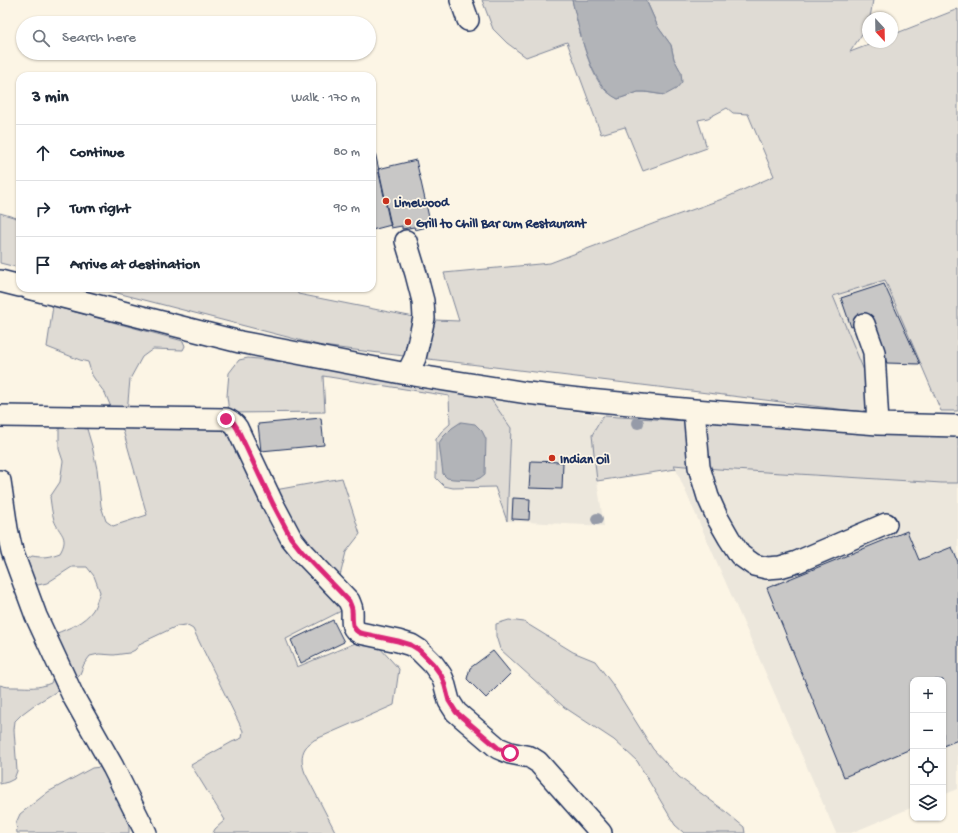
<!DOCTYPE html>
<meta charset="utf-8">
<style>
body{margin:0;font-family:"Gochi Hand",sans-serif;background:#f6f6f7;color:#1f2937}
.controls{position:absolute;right:12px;bottom:12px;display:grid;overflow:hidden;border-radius:8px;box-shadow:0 1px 3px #0004}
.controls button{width:36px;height:36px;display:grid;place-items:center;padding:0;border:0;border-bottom:1px solid #e0e1e3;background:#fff;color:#1f2937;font:20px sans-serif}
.compass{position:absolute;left:862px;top:12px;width:36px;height:36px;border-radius:50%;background:#fff;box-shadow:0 1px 3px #0004;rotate:158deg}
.stop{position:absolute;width:12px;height:12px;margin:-9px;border:3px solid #db2777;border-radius:50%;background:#fff}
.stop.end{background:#db2777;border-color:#fff;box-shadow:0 1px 4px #0008}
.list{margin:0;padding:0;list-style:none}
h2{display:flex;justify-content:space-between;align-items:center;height:52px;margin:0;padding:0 16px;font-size:17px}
h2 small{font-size:13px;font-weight:400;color:#747a83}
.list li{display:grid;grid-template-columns:26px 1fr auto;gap:12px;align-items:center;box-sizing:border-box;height:56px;padding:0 16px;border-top:1px solid #e0e1e3}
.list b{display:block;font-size:15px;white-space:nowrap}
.list em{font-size:13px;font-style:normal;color:#747a83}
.icon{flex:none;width:22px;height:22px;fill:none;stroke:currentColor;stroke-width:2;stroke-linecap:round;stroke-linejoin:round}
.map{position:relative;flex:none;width:958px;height:833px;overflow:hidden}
.search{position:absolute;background:#fff;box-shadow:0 1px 3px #0004;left:16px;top:16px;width:360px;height:44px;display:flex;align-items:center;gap:10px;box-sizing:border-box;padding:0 14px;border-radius:22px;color:#747a83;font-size:15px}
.panel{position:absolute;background:#fff;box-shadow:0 1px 3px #0004;left:16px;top:72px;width:360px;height:220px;border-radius:12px}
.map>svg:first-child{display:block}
.built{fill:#ece7dc}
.green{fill:#dfdbd4;stroke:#7d8599}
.water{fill:#b2b4b8;stroke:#767f94}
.building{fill:#c8c7c6;stroke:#1b2f5e}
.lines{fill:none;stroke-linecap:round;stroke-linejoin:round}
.minor-casing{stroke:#1b2f5e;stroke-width:24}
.minor{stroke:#fcf5e5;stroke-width:21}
.tree{fill:#969ba8}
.route{stroke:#db2777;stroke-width:5}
.poi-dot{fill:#c8321e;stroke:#fcf5e5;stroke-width:1.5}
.labels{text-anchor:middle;stroke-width:3.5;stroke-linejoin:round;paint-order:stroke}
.poi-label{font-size:13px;font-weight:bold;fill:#1b2f5e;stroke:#fcf5e5;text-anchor:start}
</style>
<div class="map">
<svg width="958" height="833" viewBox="0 0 958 833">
<rect width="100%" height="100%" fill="#fcf5e5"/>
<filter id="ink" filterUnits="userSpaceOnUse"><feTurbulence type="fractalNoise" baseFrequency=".025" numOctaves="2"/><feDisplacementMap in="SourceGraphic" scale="8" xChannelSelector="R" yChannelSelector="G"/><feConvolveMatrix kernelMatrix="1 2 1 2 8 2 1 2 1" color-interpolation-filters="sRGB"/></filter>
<g filter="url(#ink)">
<path class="built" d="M 886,279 L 922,366 L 861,363 L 833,296 Z
M 490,398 L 603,416 L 592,435 L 597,481 L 604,526 L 507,521 L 511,428 Z
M 674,465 L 718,469 L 942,483 L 958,483 L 958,789 L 943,795 L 943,680 L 913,680 L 913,807 L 851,833 L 836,833 Z"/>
<path class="green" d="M 482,0 L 572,0 C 578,24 588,73 605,90 C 609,94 614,96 618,99 L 638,92 L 645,92 L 665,95 L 681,72 L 674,59 L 671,45 L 658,27 L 646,0 L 873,0 L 870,18 L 868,18 L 868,25 L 850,52 L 876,42 L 892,42 L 892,35 L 958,9 L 958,411 L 941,411 L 885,280 L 833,296 L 865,373 L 870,406 L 863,412 L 322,346 L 98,288 L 297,288 L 298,294 L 414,317 L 434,320 L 459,321 L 444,273 L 550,263 L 655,223 L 725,198 L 774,176 L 748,114 L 733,113 L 727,108 L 708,118 L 698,120 L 707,148 L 643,171 L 625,127 L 601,134 L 567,42 L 526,57 L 507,43 L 493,29 Z
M 0,213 L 20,219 L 20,268 L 0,263 Z
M 53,306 L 183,341 L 185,346 L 183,350 L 153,349 L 142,357 L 130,379 L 127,413 L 113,412 L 105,393 L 98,384 L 92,375 L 88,362 L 80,360 L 47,347 Z
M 248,358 L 287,362 L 490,398 L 511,428 L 507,521 L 495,487 L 453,488 L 444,486 L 436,478 L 436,439 L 441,432 L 450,424 L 449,396 L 323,376 L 325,412 L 229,413 L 227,396 L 229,373 L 239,360 Z
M 603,416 L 958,437 L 958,483 L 942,483 L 718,469 L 674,465 L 676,469 L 597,481 L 592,435 Z
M 121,423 L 224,423 L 347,608 L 286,639 L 297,667 L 370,637 L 399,669 L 394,705 L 314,740 C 312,742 308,744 306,747 C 300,755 302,765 305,773 L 336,833 L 213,833 L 215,829 L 225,820 L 191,765 L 232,742 L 242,738 L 243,731 L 193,629 L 186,625 L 177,626 L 141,643 L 135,650 L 129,653 L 114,655 L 99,654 L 90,656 L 84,664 L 80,674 L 75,679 L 54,693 L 34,705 L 22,714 L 15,721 L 14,730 L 17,771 L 14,779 L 8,782 L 0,784 L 0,685 C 5,687 10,687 16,687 C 30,687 37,689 51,683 L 53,678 L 51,668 L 55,634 C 69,628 84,623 93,610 C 96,605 98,597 100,592 L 94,576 L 87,567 L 72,567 L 47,583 L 38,585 L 31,580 L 25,561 L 32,556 C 43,558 49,557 60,553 C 70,536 59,534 54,520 C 52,513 51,505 50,497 L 60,482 L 63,461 L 59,449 L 59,424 L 87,429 L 92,446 L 97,469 L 101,506 L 106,521 L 113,526 L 147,515 Z
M 342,478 L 360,534 L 346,552 L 339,580 L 309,552 L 275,490 Z
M 509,620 L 524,622 L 573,652 L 595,661 L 613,685 L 653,749 L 679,777 L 721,808 L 744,827 L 745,833 L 684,833 L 675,825 L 637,761 L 614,740 L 564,707 L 500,649 L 496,636 L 496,624 Z
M 101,767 L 108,771 L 129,820 L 129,833 L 17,833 L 16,823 L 20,814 L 48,792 L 92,768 Z"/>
<path class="water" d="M 572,0 L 646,0 L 658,27 L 671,45 L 674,59 L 681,72 L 682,82 L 676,89 L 665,95 L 645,92 L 638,92 L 618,99 C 590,87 579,28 572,0 Z
M 461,422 L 475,424 L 482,431 L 486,439 L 485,474 L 480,478 L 475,480 L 453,479 L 447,478 L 443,474 L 439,443 L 443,437 L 452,428 Z"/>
<path class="building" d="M 375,152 L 391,225 L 372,230 L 372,153 Z
M 416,160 L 431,226 L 415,230 L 414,227 L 402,229 L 402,226 L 391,228 L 378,169 Z
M 884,284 L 920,364 L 887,363 L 870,320 L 851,327 L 841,298 Z
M 321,418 L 324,445 L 261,451 L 258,424 Z
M 531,461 L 563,462 L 562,489 L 529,488 Z
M 513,498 L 530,499 L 529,520 L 512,519 Z
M 907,531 L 919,560 L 952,547 L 958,562 L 958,740 L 943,746 L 943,680 L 913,680 L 913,748 L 844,777 L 767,588 Z
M 333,620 L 344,642 L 301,663 L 291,640 Z
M 493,651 L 511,673 L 486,698 L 467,679 L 470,668 Z"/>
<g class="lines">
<g class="minor-casing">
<path id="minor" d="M 461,0 L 468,20
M 406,241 L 416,274 L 423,301 L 424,318 L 415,358 L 407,374
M 0,281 L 20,286
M 28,288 L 240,342 L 407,374 L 527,393 L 588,400 L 694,410 L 878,424 L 958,426
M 864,324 L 874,352 L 878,424
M 694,410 L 699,467 L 708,497 L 717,517 L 729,538 L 740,555 L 754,565 L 767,568 L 780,567 L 797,562 L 886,524
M 0,416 L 226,419 C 231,421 234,423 237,428 L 273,504 L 291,538 L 303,553 L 349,601 C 350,604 352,607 352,610 C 353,620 349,628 360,633 L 398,641 L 411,645 L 419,650 L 433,664 L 441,675 L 444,682 L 449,701 L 456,712 L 498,748 L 510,753 L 530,757 L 538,762 L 601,833
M 0,481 L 7,529 L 12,551 L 36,616 L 73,696 L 113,767 L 146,833"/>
</g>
<use href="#minor" class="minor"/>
</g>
<g class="tree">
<circle cx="638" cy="423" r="6"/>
<circle cx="597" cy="519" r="6"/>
</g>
</g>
<g class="lines" filter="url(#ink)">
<path class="route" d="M 226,419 L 233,422 L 237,428 L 273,504 L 291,538 L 303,553 L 349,601 C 350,604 352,607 352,610 C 353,619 350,628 360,633 L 398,641 L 411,645 L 419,650 L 433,664 L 441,675 L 444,682 L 449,701 L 456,712 L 498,748 L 510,753"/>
</g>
<g class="poi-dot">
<circle cx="386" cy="201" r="4"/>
<circle cx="408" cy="222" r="4"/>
<circle cx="552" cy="458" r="4"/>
</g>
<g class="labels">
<g class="poi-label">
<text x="394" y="206">Limewood</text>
<text x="416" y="227">Grill to Chill Bar cum Restaurant</text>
<text x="560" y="463">Indian Oil</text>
</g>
</g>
</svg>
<div class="controls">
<button>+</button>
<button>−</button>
<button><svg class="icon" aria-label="locate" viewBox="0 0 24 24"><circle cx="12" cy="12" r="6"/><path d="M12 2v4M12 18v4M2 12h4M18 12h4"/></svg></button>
<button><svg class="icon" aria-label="layers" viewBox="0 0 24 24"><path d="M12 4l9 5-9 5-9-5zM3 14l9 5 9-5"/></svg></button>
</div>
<svg class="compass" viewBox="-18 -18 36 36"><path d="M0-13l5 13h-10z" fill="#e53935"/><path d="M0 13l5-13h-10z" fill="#747a83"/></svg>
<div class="stop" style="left:510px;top:753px"></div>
<div class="stop end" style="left:226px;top:419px"></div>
<div class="search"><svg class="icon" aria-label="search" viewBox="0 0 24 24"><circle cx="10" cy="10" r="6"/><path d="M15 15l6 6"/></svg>Search here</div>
<section class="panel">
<h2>3 min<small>Walk · 170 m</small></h2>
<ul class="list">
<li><svg class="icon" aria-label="ahead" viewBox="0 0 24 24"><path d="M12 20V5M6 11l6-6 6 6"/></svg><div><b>Continue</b></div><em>80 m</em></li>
<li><svg class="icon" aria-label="right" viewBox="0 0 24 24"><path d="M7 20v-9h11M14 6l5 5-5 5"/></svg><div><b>Turn right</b></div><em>90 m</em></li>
<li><svg class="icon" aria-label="arrive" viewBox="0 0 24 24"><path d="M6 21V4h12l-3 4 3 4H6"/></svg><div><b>Arrive at destination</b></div></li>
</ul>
</section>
</div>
